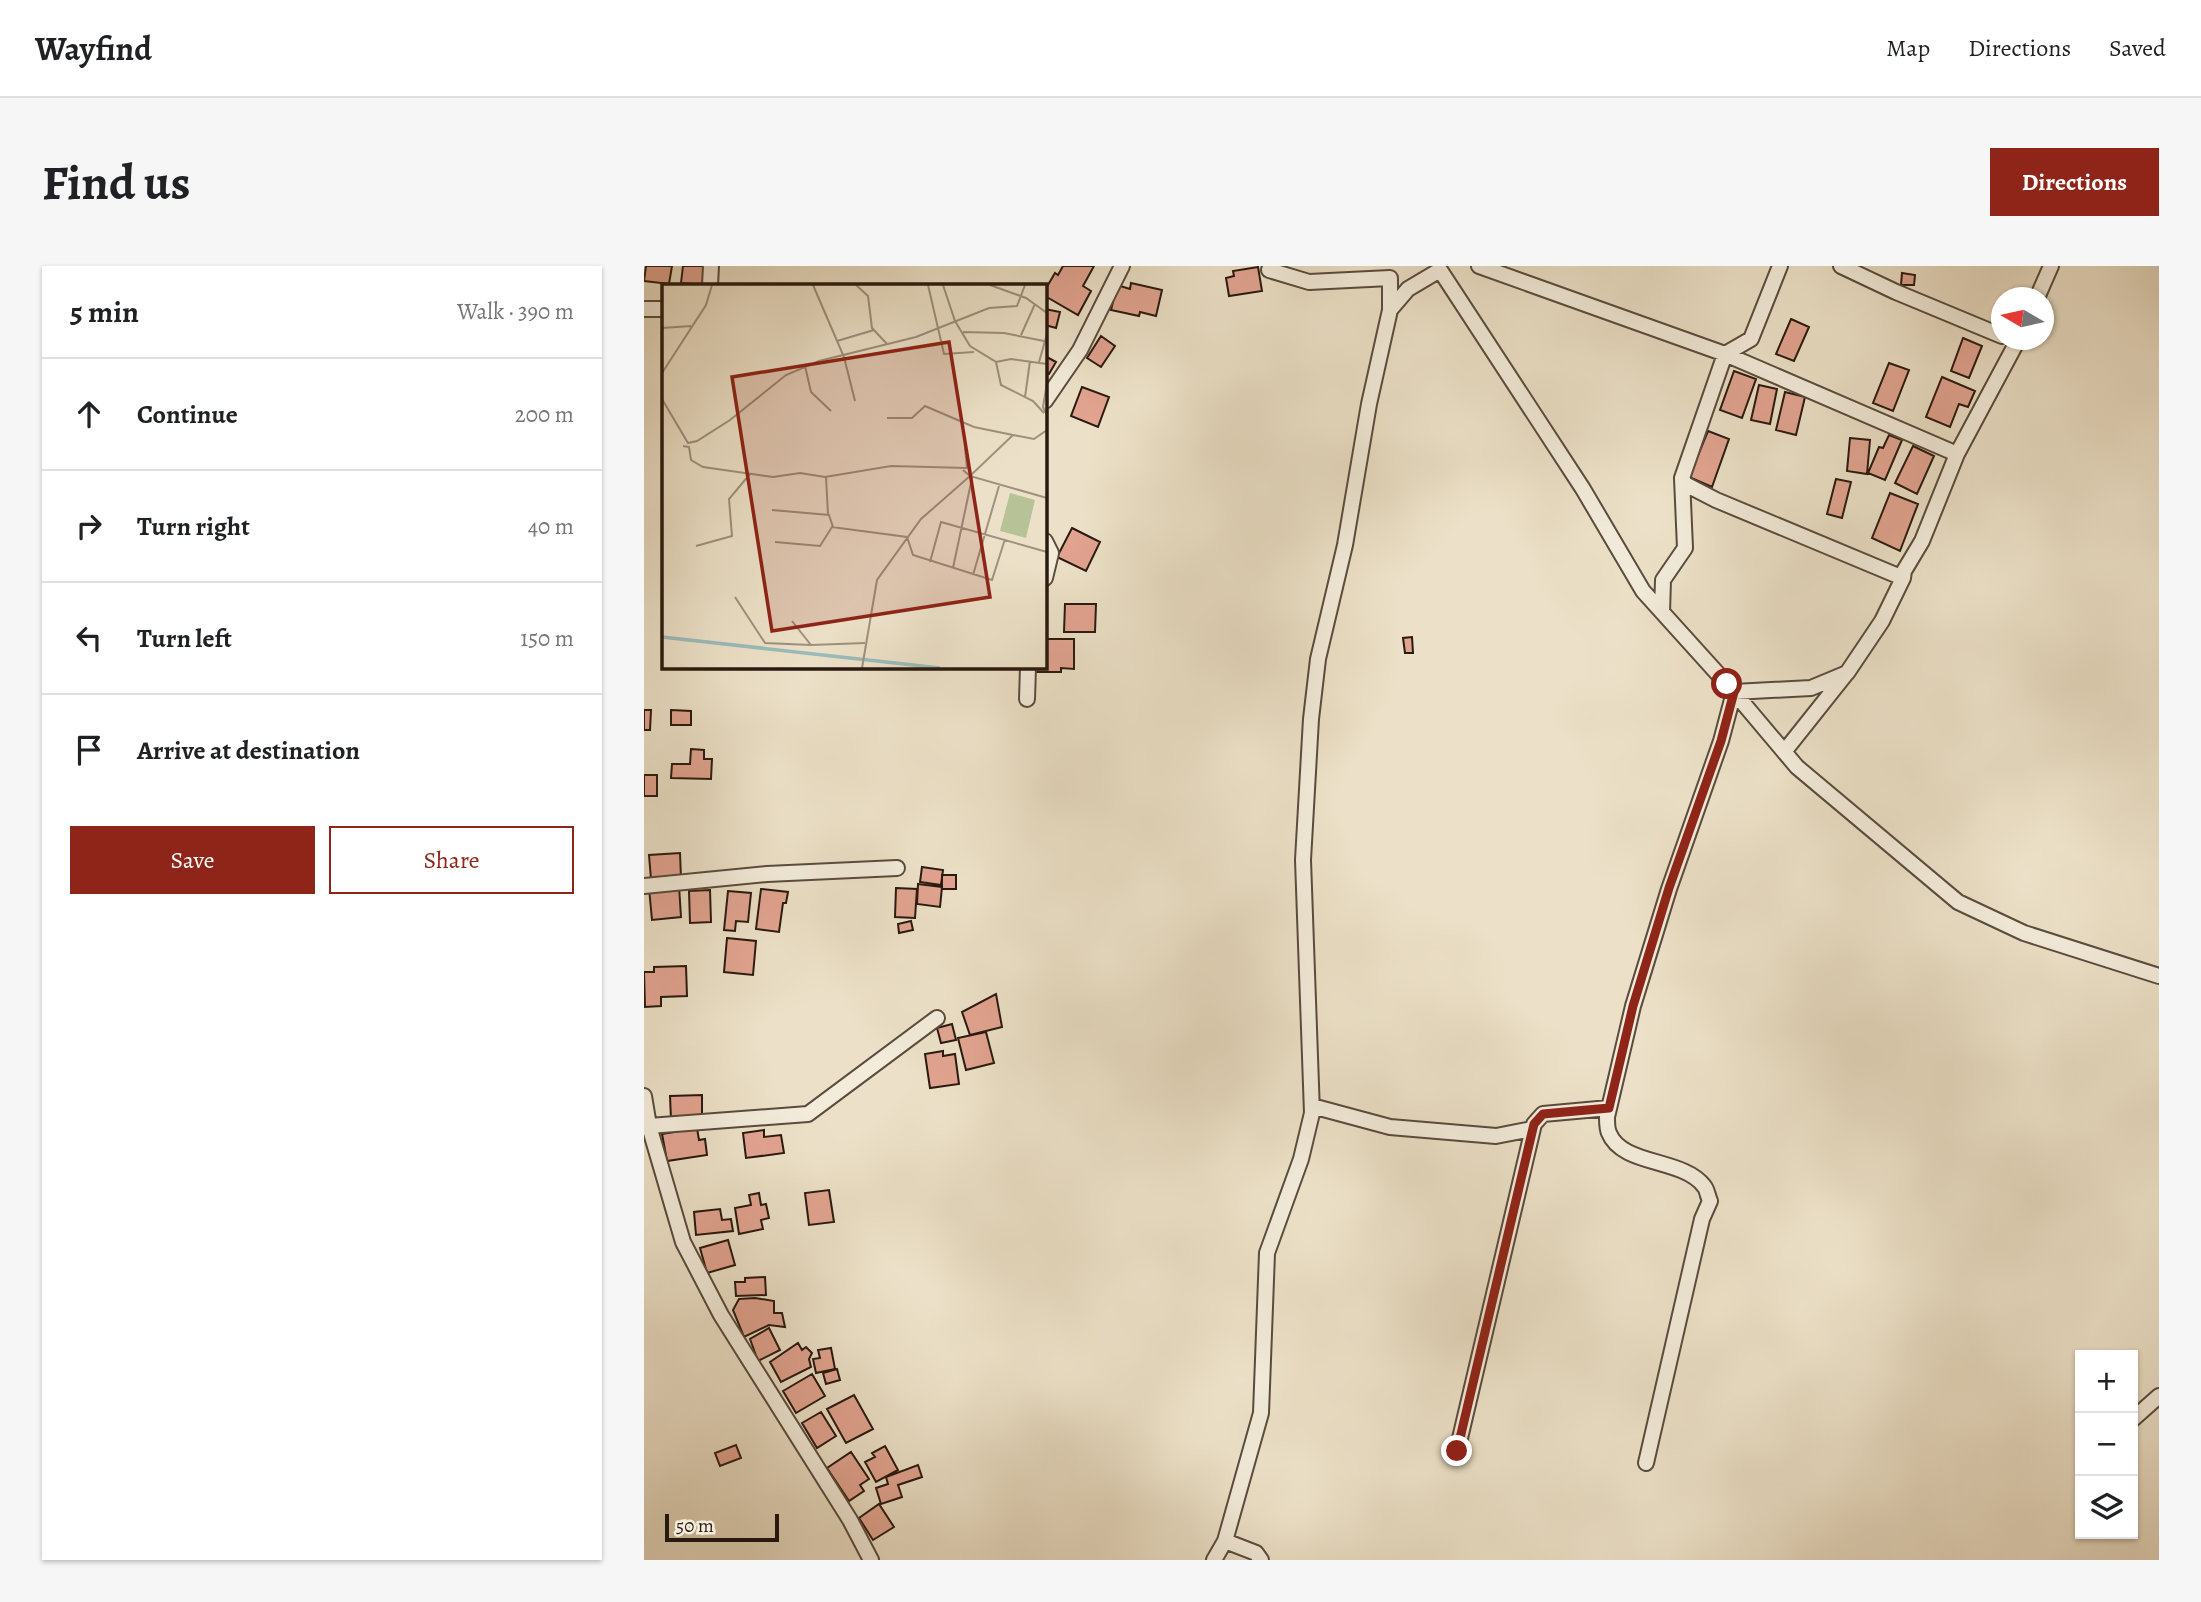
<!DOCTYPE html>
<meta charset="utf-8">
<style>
body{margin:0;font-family:Alegreya,serif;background:#f6f6f6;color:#202124}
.controls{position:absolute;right:21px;bottom:21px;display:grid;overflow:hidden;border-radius:0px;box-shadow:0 2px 5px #0004}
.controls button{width:63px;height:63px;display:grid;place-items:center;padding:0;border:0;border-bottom:2px solid #e0e0e0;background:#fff;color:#202124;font:35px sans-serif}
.compass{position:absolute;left:1347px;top:21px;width:63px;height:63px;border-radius:50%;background:#fff;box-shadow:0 2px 5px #0004;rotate:279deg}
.scale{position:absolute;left:21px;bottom:18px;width:114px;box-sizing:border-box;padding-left:7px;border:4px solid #29190f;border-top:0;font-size:19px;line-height:24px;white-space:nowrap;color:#29190f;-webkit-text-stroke:5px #f3ecdb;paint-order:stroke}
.stop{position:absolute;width:21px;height:21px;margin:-16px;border:5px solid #8f2418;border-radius:50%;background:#fff}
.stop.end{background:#8f2418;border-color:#fff;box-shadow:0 2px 7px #0008}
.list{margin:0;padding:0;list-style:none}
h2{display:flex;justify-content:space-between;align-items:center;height:91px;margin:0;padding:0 28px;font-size:30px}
h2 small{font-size:23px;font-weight:400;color:#757577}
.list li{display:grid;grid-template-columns:46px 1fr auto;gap:21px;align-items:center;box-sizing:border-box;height:112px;padding:0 28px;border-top:2px solid #e0e0e0}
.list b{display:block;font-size:26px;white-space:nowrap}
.list em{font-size:23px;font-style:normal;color:#757577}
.actions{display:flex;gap:14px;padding:21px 28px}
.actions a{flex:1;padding:16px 0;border:2px solid #8f2418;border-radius:0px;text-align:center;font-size:24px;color:#8f2418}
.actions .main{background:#8f2418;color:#fff}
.icon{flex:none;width:38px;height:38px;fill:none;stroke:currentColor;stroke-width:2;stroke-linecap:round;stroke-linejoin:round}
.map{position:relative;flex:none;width:1515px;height:1294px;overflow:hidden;border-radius:0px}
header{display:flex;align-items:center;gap:42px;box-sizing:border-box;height:98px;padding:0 35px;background:#fff;border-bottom:2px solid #e0e0e0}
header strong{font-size:33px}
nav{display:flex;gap:38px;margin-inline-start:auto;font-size:24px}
.intro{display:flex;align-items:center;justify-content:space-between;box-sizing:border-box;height:168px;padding:0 42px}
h1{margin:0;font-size:49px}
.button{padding:18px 32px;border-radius:0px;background:#8f2418;color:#fff;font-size:24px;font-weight:700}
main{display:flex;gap:42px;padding:0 42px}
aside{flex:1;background:#fff;border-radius:0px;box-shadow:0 2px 5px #0004}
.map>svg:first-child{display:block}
.building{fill:#e2a491;stroke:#29190f;stroke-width:2}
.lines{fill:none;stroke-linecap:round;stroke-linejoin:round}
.minor-casing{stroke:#5a4b3d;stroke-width:18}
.minor{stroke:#f3ecdb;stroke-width:14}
.route{stroke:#8f2418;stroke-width:9}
.inset-river{fill:none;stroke:#9abcbb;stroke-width:3.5}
.inset-road{fill:none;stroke:#9e917e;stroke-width:2}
.view{fill:#8f2418;fill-opacity:0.15;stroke:#8f2418;stroke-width:3.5}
.inset-edge{fill:none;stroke:#29190f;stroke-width:3.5}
</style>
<header>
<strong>Wayfind</strong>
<nav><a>Map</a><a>Directions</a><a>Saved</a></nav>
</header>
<div class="intro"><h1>Find us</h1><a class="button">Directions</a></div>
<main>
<aside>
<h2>5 min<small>Walk · 390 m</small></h2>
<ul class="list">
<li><svg class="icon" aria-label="ahead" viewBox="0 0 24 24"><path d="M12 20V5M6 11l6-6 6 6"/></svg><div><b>Continue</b></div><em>200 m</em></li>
<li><svg class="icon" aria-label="right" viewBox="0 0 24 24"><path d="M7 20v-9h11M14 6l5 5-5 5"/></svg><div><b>Turn right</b></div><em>40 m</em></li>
<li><svg class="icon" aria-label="left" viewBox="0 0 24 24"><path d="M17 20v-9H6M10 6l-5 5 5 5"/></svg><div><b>Turn left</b></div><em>150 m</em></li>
<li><svg class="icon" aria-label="arrive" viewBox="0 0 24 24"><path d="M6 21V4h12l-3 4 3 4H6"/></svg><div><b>Arrive at destination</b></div></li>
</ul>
<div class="actions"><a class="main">Save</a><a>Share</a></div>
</aside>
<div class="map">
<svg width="1515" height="1294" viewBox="0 0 1515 1294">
<rect width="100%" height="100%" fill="#ece1c8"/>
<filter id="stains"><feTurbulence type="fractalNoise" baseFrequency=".00286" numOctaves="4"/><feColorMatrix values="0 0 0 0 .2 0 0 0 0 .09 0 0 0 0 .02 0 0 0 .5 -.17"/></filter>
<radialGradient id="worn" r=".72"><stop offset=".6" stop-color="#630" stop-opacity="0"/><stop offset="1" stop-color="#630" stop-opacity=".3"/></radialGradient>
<path class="building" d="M 2,0 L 28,0 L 25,18 L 0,15 Z
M 39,0 L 62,0 L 60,19 L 37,17 Z
M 419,0 L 450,0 L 439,20 L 447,25 L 434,49 L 401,30 L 401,24 L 411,7 L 414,9 Z
M 614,1 L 618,25 L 585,30 L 582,12 L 590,10 L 589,5 Z
M 1258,7 L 1271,9 L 1270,19 L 1257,19 Z
M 487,17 L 518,24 L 512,50 L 496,46 L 495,50 L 467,44 L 473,19 L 486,23 Z
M 401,43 L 416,46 L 412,62 L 401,59 Z
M 1147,53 L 1165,61 L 1150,95 L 1132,88 Z
M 457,70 L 471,80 L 457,101 L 443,92 Z
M 1319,72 L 1338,80 L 1325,112 L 1307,105 Z
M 401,90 L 412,96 L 405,108 L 401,106 Z
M 1245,97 L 1265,104 L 1249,145 L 1229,137 Z
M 1090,105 L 1112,113 L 1098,152 L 1076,144 Z
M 1298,111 L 1331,125 L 1324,141 L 1315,138 L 1306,161 L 1282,151 Z
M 1115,119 L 1133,123 L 1126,158 L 1107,154 Z
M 438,121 L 465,131 L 454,161 L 427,150 Z
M 1141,126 L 1161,131 L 1152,169 L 1132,164 Z
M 1064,165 L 1085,173 L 1068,221 L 1045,211 Z
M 1245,169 L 1258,174 L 1241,214 L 1224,207 L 1235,181 L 1239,182 Z
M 1206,172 L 1226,174 L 1223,208 L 1203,205 Z
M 1269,180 L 1290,190 L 1273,228 L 1251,217 Z
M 1192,213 L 1207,216 L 1198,252 L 1183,248 Z
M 1246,227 L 1274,238 L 1256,285 L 1228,272 Z
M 428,262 L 456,276 L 442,305 L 413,291 Z
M 421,338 L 452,338 L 451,366 L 420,366 Z
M 768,371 L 769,387 L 761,387 L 759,372 Z
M 401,373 L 430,373 L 430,403 L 417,402 L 417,406 L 392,406 L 392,401 L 401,401 Z
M 0,444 L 7,444 L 6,464 L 0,464 Z
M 27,444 L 47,445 L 47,459 L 27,459 Z
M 47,483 L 60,484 L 60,493 L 68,493 L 67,513 L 27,512 L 28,498 L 46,498 Z
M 0,509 L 13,509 L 13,530 L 0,530 Z
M 36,587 L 37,612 L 7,613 L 5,589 Z
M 278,601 L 299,604 L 297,619 L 276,616 Z
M 298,609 L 312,609 L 312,623 L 298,623 Z
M 274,618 L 298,621 L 296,641 L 273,638 Z
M 35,620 L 37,651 L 8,654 L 5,622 Z
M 252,622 L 273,623 L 271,652 L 251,651 Z
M 117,623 L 144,626 L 142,637 L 139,637 L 135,666 L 112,663 Z
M 66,624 L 67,656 L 46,657 L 45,625 Z
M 84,625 L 107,627 L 104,656 L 92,655 L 91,665 L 80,664 Z
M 267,655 L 269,664 L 255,667 L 254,658 Z
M 83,672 L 112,675 L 109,709 L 80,706 Z
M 42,700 L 43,730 L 17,731 L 17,740 L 1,741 L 0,706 L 10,706 L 10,701 Z
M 352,728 L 358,761 L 326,769 L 318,746 Z
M 308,758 L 312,774 L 297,777 L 293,762 Z
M 342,766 L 350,797 L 322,804 L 314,772 Z
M 299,785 L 299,790 L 311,788 L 315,818 L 286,822 L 281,788 Z
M 58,829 L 58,852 L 27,853 L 26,830 Z
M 53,862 L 55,874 L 61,873 L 63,889 L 23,895 L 18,868 Z
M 120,864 L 120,871 L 137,869 L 140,887 L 102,892 L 99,867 Z
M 185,924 L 190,956 L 165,959 L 161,927 Z
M 115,927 L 117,939 L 122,938 L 125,952 L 117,954 L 119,963 L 95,968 L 91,942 L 107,939 L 105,929 Z
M 76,943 L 78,954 L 87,953 L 89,965 L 52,969 L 50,946 Z
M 84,974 L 91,999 L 63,1007 L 56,982 Z
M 121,1011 L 122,1029 L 92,1030 L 91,1016 L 101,1016 L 101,1012 Z
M 111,1032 L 130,1035 L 130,1047 L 138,1047 L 141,1061 L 125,1059 L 100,1071 L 89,1044 L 95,1033 Z
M 125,1062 L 136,1084 L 114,1095 L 106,1073 Z
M 154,1077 L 158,1084 L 162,1081 L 168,1087 L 165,1093 L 167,1101 L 137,1116 L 126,1096 Z
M 187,1082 L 191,1103 L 172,1107 L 169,1093 L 176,1092 L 174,1084 Z
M 193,1103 L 196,1114 L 182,1118 L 179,1107 Z
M 168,1108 L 181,1130 L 152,1147 L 139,1125 Z
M 210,1129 L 229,1163 L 202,1177 L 183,1143 Z
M 177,1146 L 192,1170 L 173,1182 L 158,1157 Z
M 92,1179 L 97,1192 L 76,1200 L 71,1187 Z
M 241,1180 L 254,1204 L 232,1216 L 221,1196 L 231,1191 L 228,1187 Z
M 207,1186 L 225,1213 L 216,1219 L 220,1225 L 205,1235 L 183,1202 Z
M 274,1199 L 278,1211 L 254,1219 L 258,1231 L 237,1238 L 232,1222 L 244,1218 L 242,1211 Z
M 235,1238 L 250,1261 L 229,1274 L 215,1252 Z"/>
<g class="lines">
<g class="minor-casing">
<path id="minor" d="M 835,0 L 1081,88 L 1313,188
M 1136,0 L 1107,73 L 1081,88 L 1038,212 L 1041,218 L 1072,234 L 1259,312
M 1197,0 L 1252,26 L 1358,70
M 66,19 L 67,0
M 1393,32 L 1407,0
M 0,43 L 19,43
M 746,44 L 764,23 L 796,4 L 939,223 L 999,325 L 1083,418 L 1153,501 L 1314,636 L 1380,667 L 1515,710
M 401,135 L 436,84 L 478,0
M 401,275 L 407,287 L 401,312
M 1018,346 L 1019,314 L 1041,282 L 1038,212
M 383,433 L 384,401
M 1140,486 L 1202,408
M 0,620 L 123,608 L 253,602
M 0,830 L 5,860 L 39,976 L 77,1049 L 206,1254 L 227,1294
M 668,840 L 746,861 L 852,870 L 888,863
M 5,860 L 164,848 L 293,752
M 1489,1153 L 1515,1130
M 813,1185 L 890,858 L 899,848 L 965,842
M 1002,1197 L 1058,953 L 1066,935 C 1064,931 1063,923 1060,920 C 1039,892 978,900 965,867 C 963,863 963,856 963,851 L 989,740 L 1025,623 L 1077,475 L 1090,426 L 1167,422 L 1203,407 L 1238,355 L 1259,312 L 1260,305 L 1278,275 L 1313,188 L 1374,74
M 581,1275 L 612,1287 L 617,1294
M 570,1294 L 581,1275 L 617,1147 L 623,987 L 657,893 L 668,847 L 659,594 L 667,453 L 674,393 L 701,279 L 725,138 L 746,44 L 746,12 L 665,16 L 625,4"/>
</g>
<use href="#minor" class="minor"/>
</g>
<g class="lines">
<path class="route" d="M 813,1185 L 890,858 L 899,848 L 965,842 L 989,740 L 1025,622 L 1077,475 L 1090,426 L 1083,418"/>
</g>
<g transform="translate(18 18)">
<rect width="385" height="385" fill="#ece1c8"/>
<path d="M 348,209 L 373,216 L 364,254 L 338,247 Z" fill="#b7c396"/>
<path class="inset-river" d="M 0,353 L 278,384"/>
<path class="inset-road" d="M 151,1 L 182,73 L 193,117M 194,1 L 206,12 L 210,44 L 225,60M 266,1 L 282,70 L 312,68M 281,1 L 293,37 L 308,62 L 334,78 L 339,101 L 371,117 L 382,129M 328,1 L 364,14 L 385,29M 0,44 L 29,42M 301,48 L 342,49 L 382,57M 359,51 L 373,20M 175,57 L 212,46M 334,78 L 349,75 L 385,80M 377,78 L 385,50M 143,82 L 149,108 L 169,127M 0,89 L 44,21 L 50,1M 385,99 L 381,123 L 385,131M 363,113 L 368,77M 0,115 L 26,159 L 35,157 L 68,136 L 124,91 L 157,77 L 254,53 L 327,24 L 355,22 L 363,1M 225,134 L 250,134 L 263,122 L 312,143 L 351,151 L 372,155 L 385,146M 351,151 L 308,192 L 385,214M 21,162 L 27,163 L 29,176 L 41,183 L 111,193 L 138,189 L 163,193 L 229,182 L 305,184 L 303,163M 164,193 L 166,230M 110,226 L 167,231 L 171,243M 113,258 L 158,262 L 170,243 L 245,253 L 251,271 L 330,296 L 343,255M 34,262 L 70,252 L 67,215 L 88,190M 268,278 L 279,238 L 385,268M 291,284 L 310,194M 311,291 L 337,202M 73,313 L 103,359 L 149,361M 130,337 L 149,361 L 203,359M 200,384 L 215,296 L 259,235 L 308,192 L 301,186"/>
<path class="view" d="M 287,58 L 328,313 L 110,347 L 70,93 Z"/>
<rect width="385" height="385" class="inset-edge"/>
</g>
<rect width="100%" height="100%" filter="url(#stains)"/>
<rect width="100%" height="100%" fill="url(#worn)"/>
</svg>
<div class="controls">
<button>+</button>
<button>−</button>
<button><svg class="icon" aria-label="layers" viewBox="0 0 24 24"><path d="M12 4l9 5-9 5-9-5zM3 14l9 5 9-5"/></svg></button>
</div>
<svg class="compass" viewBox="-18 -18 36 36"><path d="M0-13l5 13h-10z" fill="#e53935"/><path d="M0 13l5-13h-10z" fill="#757577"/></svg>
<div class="scale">50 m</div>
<div class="stop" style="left:1083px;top:418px"></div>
<div class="stop end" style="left:813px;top:1185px"></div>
</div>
</main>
